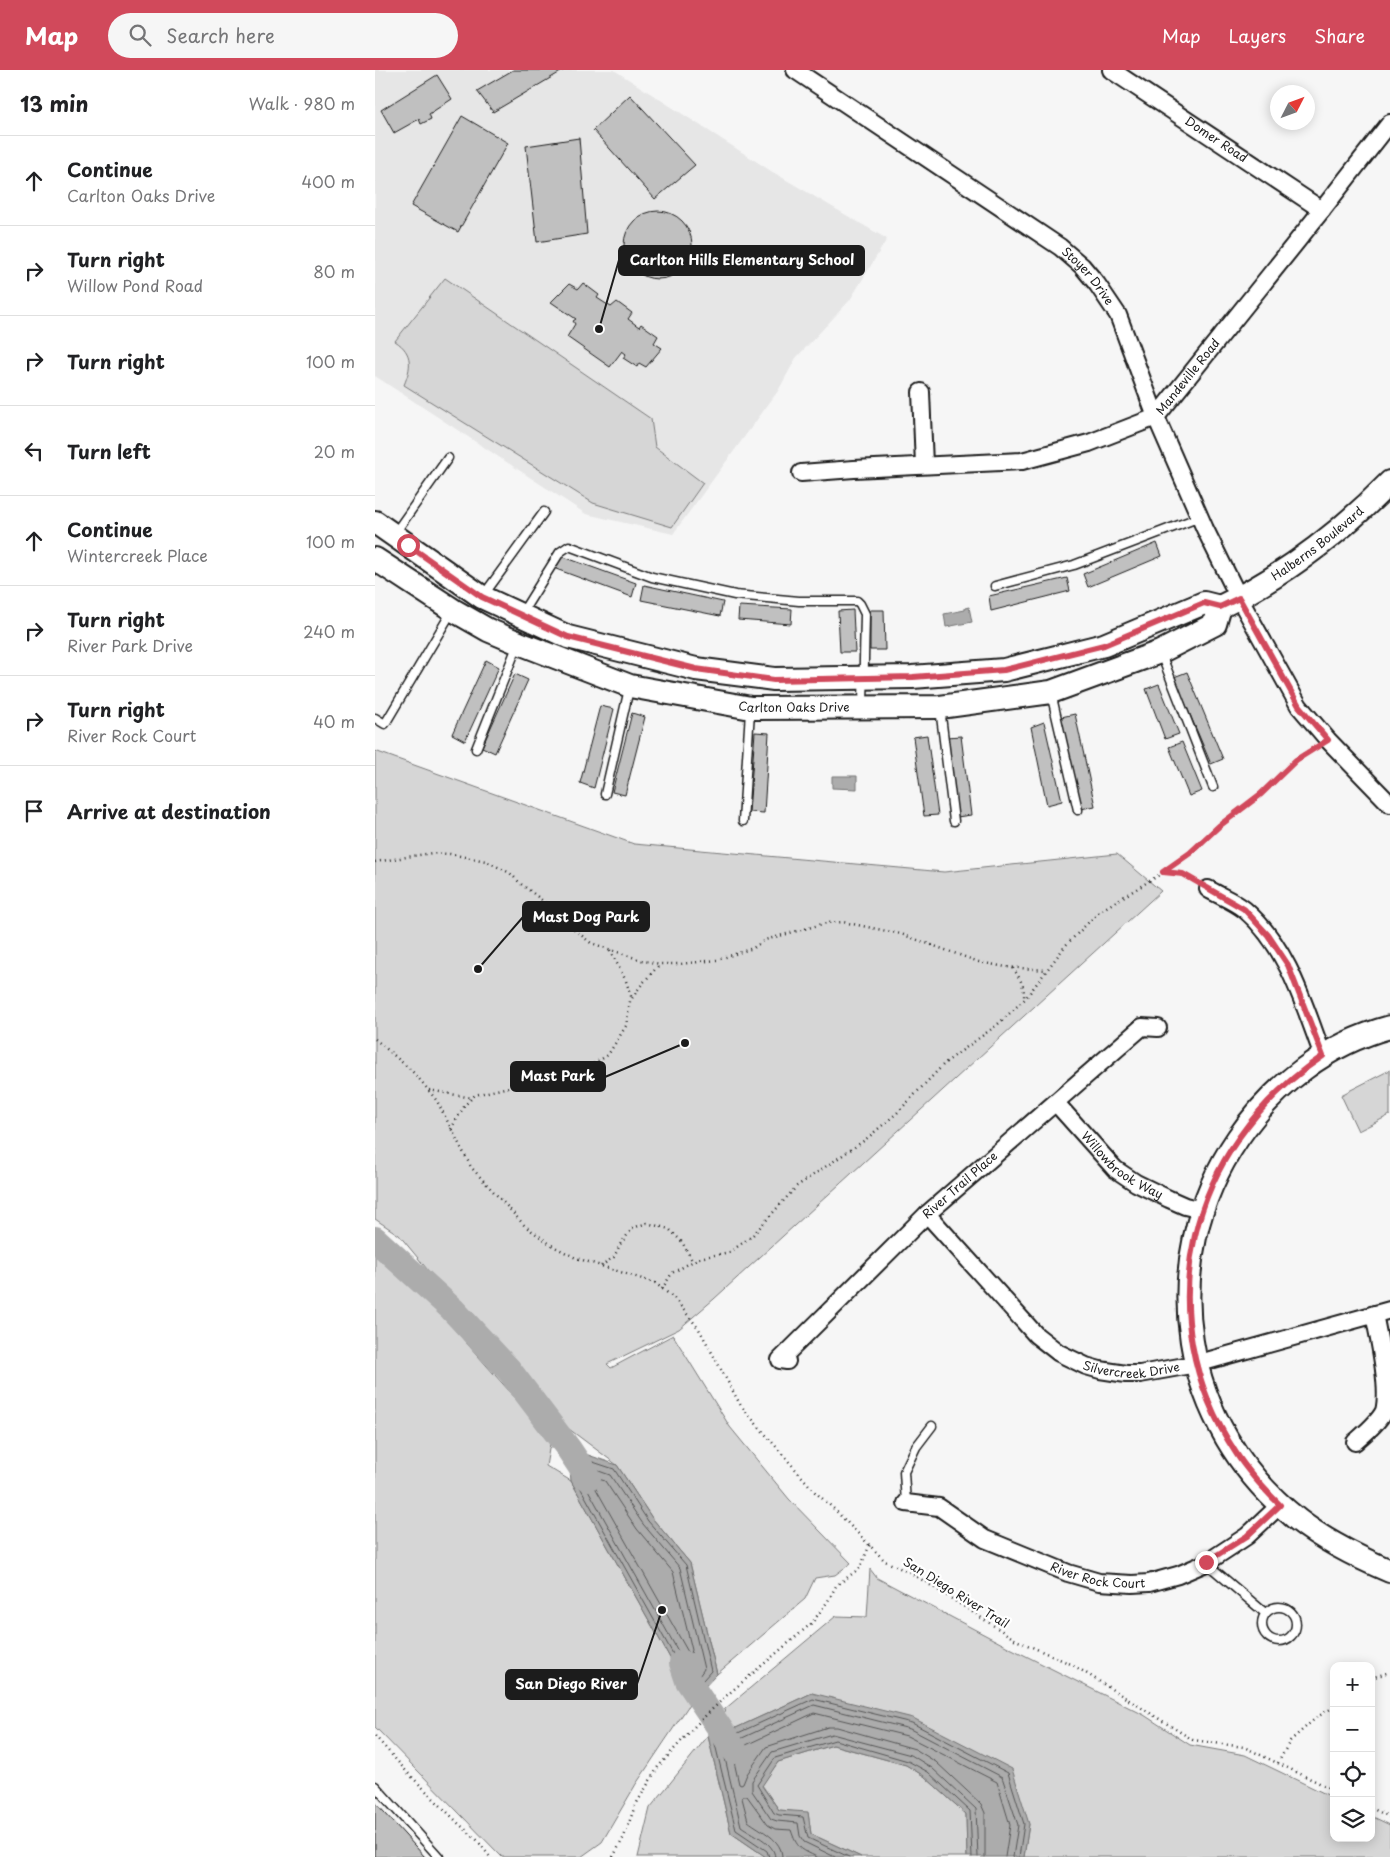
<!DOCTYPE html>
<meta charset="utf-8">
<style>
body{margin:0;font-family:"Playpen Sans",sans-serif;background:#f6f6f6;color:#202124}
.controls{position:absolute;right:15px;bottom:15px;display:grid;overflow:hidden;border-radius:10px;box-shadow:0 2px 12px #0003}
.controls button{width:45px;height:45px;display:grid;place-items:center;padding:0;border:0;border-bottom:1px solid #e0e0e0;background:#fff;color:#202124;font:25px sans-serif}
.compass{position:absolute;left:895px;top:15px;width:45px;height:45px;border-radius:50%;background:#fff;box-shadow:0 2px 12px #0003;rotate:48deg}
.stop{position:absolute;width:15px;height:15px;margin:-11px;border:4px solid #d1495b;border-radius:50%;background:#fff}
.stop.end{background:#d1495b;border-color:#fff;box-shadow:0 1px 5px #0008}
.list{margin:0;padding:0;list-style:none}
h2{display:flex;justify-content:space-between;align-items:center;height:65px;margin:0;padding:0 20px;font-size:21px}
h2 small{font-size:16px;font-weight:400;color:#757577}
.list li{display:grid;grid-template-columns:32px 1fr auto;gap:15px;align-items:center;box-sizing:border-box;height:90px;padding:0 20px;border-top:1px solid #e0e0e0}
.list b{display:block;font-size:19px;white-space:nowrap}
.list p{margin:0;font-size:16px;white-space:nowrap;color:#757577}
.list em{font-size:16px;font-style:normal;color:#757577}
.icon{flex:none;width:28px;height:28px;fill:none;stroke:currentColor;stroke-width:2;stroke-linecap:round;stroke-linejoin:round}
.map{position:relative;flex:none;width:1015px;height:1787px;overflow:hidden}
header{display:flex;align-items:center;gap:30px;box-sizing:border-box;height:70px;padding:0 25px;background:#d1495b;color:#fff}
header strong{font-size:24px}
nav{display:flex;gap:28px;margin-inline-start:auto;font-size:18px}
.search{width:350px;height:45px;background:#f6f6f6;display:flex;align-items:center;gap:12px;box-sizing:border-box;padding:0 18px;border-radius:28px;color:#757577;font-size:19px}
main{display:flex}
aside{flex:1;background:#fff}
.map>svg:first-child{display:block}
.built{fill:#e6e6e6}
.green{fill:#d6d6d6;stroke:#797979}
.water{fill:#acacac;stroke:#727272}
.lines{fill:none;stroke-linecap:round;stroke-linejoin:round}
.shore{stroke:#565656;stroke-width:1}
.river{stroke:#acacac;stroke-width:26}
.building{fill:#c0c0c0;stroke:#1c1c1c}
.lane-casing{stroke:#1c1c1c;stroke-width:11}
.street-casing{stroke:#1c1c1c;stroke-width:20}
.secondary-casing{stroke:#1c1c1c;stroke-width:26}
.path{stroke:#1c1c1c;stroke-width:2.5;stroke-dasharray:1 4;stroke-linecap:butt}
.lane{stroke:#fff;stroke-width:8}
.street{stroke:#fff;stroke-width:16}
.secondary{stroke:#fff;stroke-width:22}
.route{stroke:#d1495b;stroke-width:6}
.labels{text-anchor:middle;stroke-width:4.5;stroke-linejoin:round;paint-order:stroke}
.street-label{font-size:12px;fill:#1c1c1c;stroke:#fff}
.leader{fill:none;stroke:#1c1c1c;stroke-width:2}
.callout-dot{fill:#1c1c1c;stroke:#fff;stroke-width:2}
.callout{fill:#1c1c1c;stroke:#1c1c1c;stroke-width:2}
.callout-label{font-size:14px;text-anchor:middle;font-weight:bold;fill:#fff}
</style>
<header>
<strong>Map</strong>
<div class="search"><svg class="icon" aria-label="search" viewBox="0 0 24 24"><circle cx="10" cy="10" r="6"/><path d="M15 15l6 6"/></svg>Search here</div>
<nav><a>Map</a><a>Layers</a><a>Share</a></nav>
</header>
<main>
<aside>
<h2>13 min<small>Walk · 980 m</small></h2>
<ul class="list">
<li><svg class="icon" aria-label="ahead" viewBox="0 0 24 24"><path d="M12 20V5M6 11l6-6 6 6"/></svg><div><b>Continue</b><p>Carlton Oaks Drive</p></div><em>400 m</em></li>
<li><svg class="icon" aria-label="right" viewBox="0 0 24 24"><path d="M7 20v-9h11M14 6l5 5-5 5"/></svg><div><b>Turn right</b><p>Willow Pond Road</p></div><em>80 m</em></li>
<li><svg class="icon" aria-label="right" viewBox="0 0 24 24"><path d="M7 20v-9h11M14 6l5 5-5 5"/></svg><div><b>Turn right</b></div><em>100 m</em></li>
<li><svg class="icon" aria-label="left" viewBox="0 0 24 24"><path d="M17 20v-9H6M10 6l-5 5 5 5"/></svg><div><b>Turn left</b></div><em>20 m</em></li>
<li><svg class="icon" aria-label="ahead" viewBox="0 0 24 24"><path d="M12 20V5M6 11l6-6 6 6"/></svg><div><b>Continue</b><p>Wintercreek Place</p></div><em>100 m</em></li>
<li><svg class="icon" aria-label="right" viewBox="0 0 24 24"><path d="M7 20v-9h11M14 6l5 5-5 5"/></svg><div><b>Turn right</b><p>River Park Drive</p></div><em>240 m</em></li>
<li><svg class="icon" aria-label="right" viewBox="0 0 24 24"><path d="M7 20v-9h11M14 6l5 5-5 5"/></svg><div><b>Turn right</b><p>River Rock Court</p></div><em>40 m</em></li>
<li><svg class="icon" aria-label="arrive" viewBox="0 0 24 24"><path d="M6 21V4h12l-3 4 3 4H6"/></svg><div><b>Arrive at destination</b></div></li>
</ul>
</aside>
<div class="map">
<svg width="1015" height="1787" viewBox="0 0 1015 1787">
<rect width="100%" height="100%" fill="#f6f6f6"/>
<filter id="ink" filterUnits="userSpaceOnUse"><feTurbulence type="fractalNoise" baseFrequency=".02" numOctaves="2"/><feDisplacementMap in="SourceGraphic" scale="10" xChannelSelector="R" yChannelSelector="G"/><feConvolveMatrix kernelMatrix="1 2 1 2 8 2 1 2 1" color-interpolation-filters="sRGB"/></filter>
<g filter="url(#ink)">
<path class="built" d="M 0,0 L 239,0 L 396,101 L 512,169 L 475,230 L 421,288 L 403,321 L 298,464 L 211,444 L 0,306 Z"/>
<path class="green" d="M 70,208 L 276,349 L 280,377 L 328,413 L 297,457 L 218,433 L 29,315 C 36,298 39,283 20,271 Z
M 0,681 L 259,774 L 569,802 L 742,784 L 786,821 L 339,1229 L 304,1259 L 232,1294 L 236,1298 L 298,1265 L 355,1357 L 414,1429 L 476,1493 L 460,1505 L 440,1508 L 430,1529 L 342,1604 L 315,1493 L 277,1448 L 242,1395 L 182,1350 L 80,1233 L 24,1165 L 0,1149 Z
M 1015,1000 L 1015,1045 L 983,1061 L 966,1025 Z
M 0,1181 L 71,1250 L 176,1368 L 171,1396 L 196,1411 L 318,1629 L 261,1714 L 227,1772 L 206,1787 L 127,1787 L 0,1657 Z
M 495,1499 L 502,1508 L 633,1577 L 769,1645 L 815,1675 L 870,1685 L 959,1728 L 959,1768 L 996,1768 L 996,1746 L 1015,1755 L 1015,1787 L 649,1787 L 654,1754 L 437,1623 L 361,1658 L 345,1652 L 350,1639 L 461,1546 L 492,1547 Z
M 333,1666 L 356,1763 L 391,1787 L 263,1787 L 275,1738 Z
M 458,1675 L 531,1695 L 549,1706 L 591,1744 L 592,1787 L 486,1787 L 436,1764 L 433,1743 L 404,1740 L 387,1715 L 403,1692 Z"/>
<path class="water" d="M 594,537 L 597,552 L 571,557 L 569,544 L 590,540 L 590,538 Z
M 457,706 L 482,706 L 482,719 L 457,718 Z
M 193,1378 L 242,1395 L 277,1448 L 315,1493 L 342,1604 L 318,1629 L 196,1411 Z
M 437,1623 L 538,1648 L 637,1699 L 654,1754 L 649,1787 L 592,1787 L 591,1744 L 549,1706 L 531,1695 L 458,1675 L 403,1692 L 387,1716 L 404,1740 L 433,1742 L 436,1764 L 486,1787 L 391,1787 L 356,1763 L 333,1666 L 333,1650 L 345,1652 L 361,1658 Z"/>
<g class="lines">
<path class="shore" d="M 200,1386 L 239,1399 L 273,1451 L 311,1495 L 336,1601 L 320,1619 L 317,1618 L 201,1410 L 199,1388 Z
M 207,1395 L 235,1405 L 268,1454 L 305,1498 L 329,1599 L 322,1609 L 318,1608 L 207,1409 L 206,1397 Z
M 217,1407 L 230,1411 L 262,1459 L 298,1502 L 317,1580 L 316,1583 L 313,1582 L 216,1410 Z
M 394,1787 L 392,1781 L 361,1760 L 338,1666 L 338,1658 L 344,1656 L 363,1663 L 438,1629 L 537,1653 L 633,1703 L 649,1754 L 644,1787
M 400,1787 C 399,1772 377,1764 366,1756 L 345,1667 L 348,1665 L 358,1669 L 365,1669 L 439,1635 L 535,1659 L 627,1707 L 643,1755 L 638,1787
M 407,1787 C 407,1769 386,1761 373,1751 L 367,1728 L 368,1726 L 372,1726 L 393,1755 L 400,1759 L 416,1760 C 422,1778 425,1779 442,1787
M 460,1787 L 429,1772 L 425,1766 L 423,1753 L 402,1751 L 396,1749 L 377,1721 L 377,1711 L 397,1682 L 457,1664 L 536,1685 L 557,1698 L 601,1739 L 603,1787
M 474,1787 L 433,1768 L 428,1747 L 404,1745 L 399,1743 L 382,1715 L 400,1688 L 460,1670 L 533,1691 L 553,1702 L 595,1741 L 597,1787
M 610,1787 L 610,1743 L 606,1734 L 561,1692 L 540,1679 L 462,1657 L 453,1657 L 391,1677 L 372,1704 L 368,1714 L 366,1715 L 364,1714 L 356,1678 L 369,1676 L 439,1643 L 532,1666 L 622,1712 L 635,1755 L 630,1787"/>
<path class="river" d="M 0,1169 L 77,1239 L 134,1300 L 193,1378 L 213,1408
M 307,1593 L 313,1611 L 360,1681"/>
</g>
<path class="building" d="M 138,0 L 189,0 L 118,42 L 102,21 Z
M 62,5 L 77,29 L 54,44 L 56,49 L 46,54 L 44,49 L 19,63 L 6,40 Z
M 255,25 L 320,95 L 280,129 L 218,60 Z
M 87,46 L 133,73 L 83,162 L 36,136 Z
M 204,68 L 212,164 L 162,172 L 151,76 Z
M249 175a34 34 0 1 1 68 0a34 34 0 1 1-68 0Z
M 208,213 L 224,225 L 222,228 L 236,237 L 242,232 L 257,243 L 253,249 L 264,257 L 266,254 L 283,266 L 279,273 L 287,278 L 271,297 L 264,293 L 262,297 L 248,288 L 251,284 L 247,281 L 235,297 L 192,267 L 200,254 L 198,251 L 201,249 L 176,232 L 194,214 L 203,219 Z
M 782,473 L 787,486 L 713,517 L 708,504 Z
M 186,486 L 261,513 L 257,527 L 181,499 Z
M 692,508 L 695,521 L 616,541 L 614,526 Z
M 269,515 L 348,532 L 345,546 L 266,530 Z
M 364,536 L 417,539 L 416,554 L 363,550 Z
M 478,540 L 480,582 L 465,582 L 463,541 Z
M 495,540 L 509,540 L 510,580 L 495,580 Z
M 111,590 L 124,597 L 90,671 L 77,664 Z
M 812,602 L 848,689 L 836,694 L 799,607 Z
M 140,604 L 153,610 L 120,683 L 107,677 Z
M 784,614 L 804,664 L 790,669 L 771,619 Z
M 225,636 L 239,639 L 219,718 L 205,713 Z
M 257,643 L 270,647 L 250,725 L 237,722 Z
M 700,644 L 720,736 L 706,739 L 686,647 Z
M 669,652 L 687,731 L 672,735 L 656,657 Z
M 380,662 L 394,663 L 389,743 L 374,742 Z
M 552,665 L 563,745 L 549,746 L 538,667 Z
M 586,666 L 596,745 L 582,747 L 571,667 Z
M 807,672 L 827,721 L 814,726 L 794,677 Z
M 0,1732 L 50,1787 L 0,1787 Z"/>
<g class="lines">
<g class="lane-casing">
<path id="lane" d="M 20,463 L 73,388
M 620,516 L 699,495 L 825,447
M 108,526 L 169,442
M 147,543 L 185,482 L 194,476 L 277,507 L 360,525 L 424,531 L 482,531 L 485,534 L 490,544 L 488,635
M 786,584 L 838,717
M 676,623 L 703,740
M 565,638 L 579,751
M 0,648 L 10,654 L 77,541
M 101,679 L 143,574
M 230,724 L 254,619
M 368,751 L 375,641
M 531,1433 L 529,1402 L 541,1377 L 557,1356
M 831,1493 L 890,1543
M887 1554a17 17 0 1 1 34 0a17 17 0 1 1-34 0Z
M 0,1716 L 64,1787"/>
</g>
<g class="street-casing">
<g id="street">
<path id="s1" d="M 420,0 L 685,177 L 707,196 L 722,214 L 743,245 L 781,347 L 830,459 L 864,528 L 924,636 L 953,670 L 1015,734"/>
<path id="s2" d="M 736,0 L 947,140"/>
<path d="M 546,322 L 549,395"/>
<path id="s3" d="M 426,403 L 479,399 L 647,391 L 714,373 L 781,347 L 947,140 L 1015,53"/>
<path d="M 833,819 C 845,826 859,831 870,840 C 913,877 929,935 948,986"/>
<path id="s4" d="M 681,1033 L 740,1099 L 761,1113 L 794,1129 L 810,1136 L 827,1140"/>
<path id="s5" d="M 552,1144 L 661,1265 L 684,1283 L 711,1296 L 725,1300 L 751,1304 L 765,1304 L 821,1294 L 1015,1240"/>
<path id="s6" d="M 412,1291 L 405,1290 L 552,1144 L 767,957 L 783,958"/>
<path d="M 980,1372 C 990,1363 1003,1353 1009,1341 C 1015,1319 1004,1269 999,1244"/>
<path id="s7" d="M 531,1433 L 564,1437 L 610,1469 L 693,1503 L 724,1512 L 757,1514 L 774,1513 L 803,1505 L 831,1493 L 872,1466 L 905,1435"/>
</g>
</g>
<g class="secondary-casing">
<g id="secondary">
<path id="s8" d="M 0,452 L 107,527 L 193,567 L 321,599 L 399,609 L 537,607 L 629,600 L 729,575 L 829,533 L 845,537 C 907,507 966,462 1015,412"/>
<path id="s9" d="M 0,489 L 78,540 L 113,560 L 144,573 L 255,616 L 376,638 L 565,637 L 676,622 L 785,582 L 840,554 L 845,537"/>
<path d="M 1015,957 C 952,974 900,1014 863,1068 C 778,1193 805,1357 923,1450 C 951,1472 982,1487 1015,1501"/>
</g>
</g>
<path class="path" d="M 0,792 L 57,783 L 75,784 L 111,791 L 135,803 L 146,814 L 185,844 L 201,861 L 216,873 L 269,891 L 285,894 L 305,894 L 342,890 L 378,878 L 390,870 L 451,853 L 468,852 L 526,864 L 604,892 L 631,897 L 672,900
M 790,802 L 808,804 L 822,812
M 235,880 L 251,911 L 257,929
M 638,898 C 644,907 650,916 649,928
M 0,969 L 36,1000 L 46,1011 L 62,1031 L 96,1097 L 150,1156 L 178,1176 L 201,1188 L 280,1213 L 299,1228 L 324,1259 L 366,1336 L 440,1422 L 459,1439 L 510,1491 L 541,1506 L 641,1570 L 698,1595 L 818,1670 L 869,1677 L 959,1720
M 54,1020 L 97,1028
M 76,1059 L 90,1035 L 100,1025 L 210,999 L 233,985 L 251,956 L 255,931 L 267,914 L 285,894
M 226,1196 L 239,1187 L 246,1173 L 258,1158 L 272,1153 L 294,1159 L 307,1172 L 318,1192
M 287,1219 L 297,1203 L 324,1188 L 355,1182 L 377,1166 L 422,1116 L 490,1070 L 522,1043 L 570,993 L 622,955 L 650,929 L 691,875 L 725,841 L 781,807 L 815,783 L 844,756 L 886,724 L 921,690 L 940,677
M 996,1608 L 1015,1602
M 0,1666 L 31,1701 L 83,1753 L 102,1770 L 115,1787
M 903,1693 L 915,1671 L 942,1647 L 959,1637
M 996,1738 L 1015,1747
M 238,1787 L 249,1767 L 260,1736 L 283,1697 L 320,1656 L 351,1626 L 437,1553 L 453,1531 L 461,1516 L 485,1498 L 495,1474"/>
<use href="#lane" class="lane"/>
<use href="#street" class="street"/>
<use href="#secondary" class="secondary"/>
</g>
</g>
<g class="lines" filter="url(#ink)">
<path class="route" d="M 33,475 L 107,527 L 193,567 L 321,599 L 399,610 L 538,607 L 629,600 L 729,575 L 829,533 L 845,537 L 864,528 L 924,636 L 953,670 L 921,690 L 886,724 L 844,756 L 815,783 L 788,802 L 808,804 L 869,839 L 893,865 L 913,895 L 948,986 C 813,1076 770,1245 861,1383 C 873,1402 889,1419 905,1435 L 872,1466 L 831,1492"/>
</g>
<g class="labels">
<g class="street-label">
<text dy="4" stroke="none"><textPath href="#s2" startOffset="126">Domer Road</textPath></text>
<text dy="4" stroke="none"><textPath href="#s1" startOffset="359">Stoyer Drive</textPath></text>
<text dy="4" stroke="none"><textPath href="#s3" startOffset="414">Mandeville Road</textPath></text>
<text dy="4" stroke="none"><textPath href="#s8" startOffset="1011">Halberns Boulevard</textPath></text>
<text dy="4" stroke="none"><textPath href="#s9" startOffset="452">Carlton Oaks Drive</textPath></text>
<text dy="4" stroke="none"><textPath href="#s4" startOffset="92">Willowbrook Way</textPath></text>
<text dy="4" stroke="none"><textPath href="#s6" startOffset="258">River Trail Place</textPath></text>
<text dy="4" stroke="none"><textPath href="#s5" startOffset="268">Silvercreek Drive</textPath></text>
<text dy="4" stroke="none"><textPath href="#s7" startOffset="209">River Rock Court</textPath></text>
<text transform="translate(581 1523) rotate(32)" y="4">San Diego River Trail</text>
</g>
</g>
<path class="leader" d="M224 259L244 190M103 899L148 847M310 973L230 1007M287 1540L262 1614"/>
<g class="callout-dot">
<circle cx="224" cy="259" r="5"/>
<circle cx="103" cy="899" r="5"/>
<circle cx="310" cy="973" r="5"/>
<circle cx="287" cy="1540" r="5"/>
</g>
<g class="callout">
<rect x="244" y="176" width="245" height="29" rx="5"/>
<rect x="148" y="832" width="126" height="29" rx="5"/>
<rect x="136" y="992" width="94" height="29" rx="5"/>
<rect x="131" y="1600" width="131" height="29" rx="5"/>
</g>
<g class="callout-label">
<text x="367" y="195">Carlton Hills Elementary School</text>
<text x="211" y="852">Mast Dog Park</text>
<text x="183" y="1011">Mast Park</text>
<text x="196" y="1619">San Diego River</text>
</g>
</svg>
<div class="controls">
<button>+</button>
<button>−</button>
<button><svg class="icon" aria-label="locate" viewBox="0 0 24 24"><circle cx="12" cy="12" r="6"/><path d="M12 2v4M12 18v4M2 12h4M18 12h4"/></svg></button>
<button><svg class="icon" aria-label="layers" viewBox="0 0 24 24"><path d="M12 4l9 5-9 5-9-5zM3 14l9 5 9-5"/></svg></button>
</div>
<svg class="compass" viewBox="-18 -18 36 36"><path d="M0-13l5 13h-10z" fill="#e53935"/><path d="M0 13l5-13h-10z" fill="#757577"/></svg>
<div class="stop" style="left:33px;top:475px"></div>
<div class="stop end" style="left:831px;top:1492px"></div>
</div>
</main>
